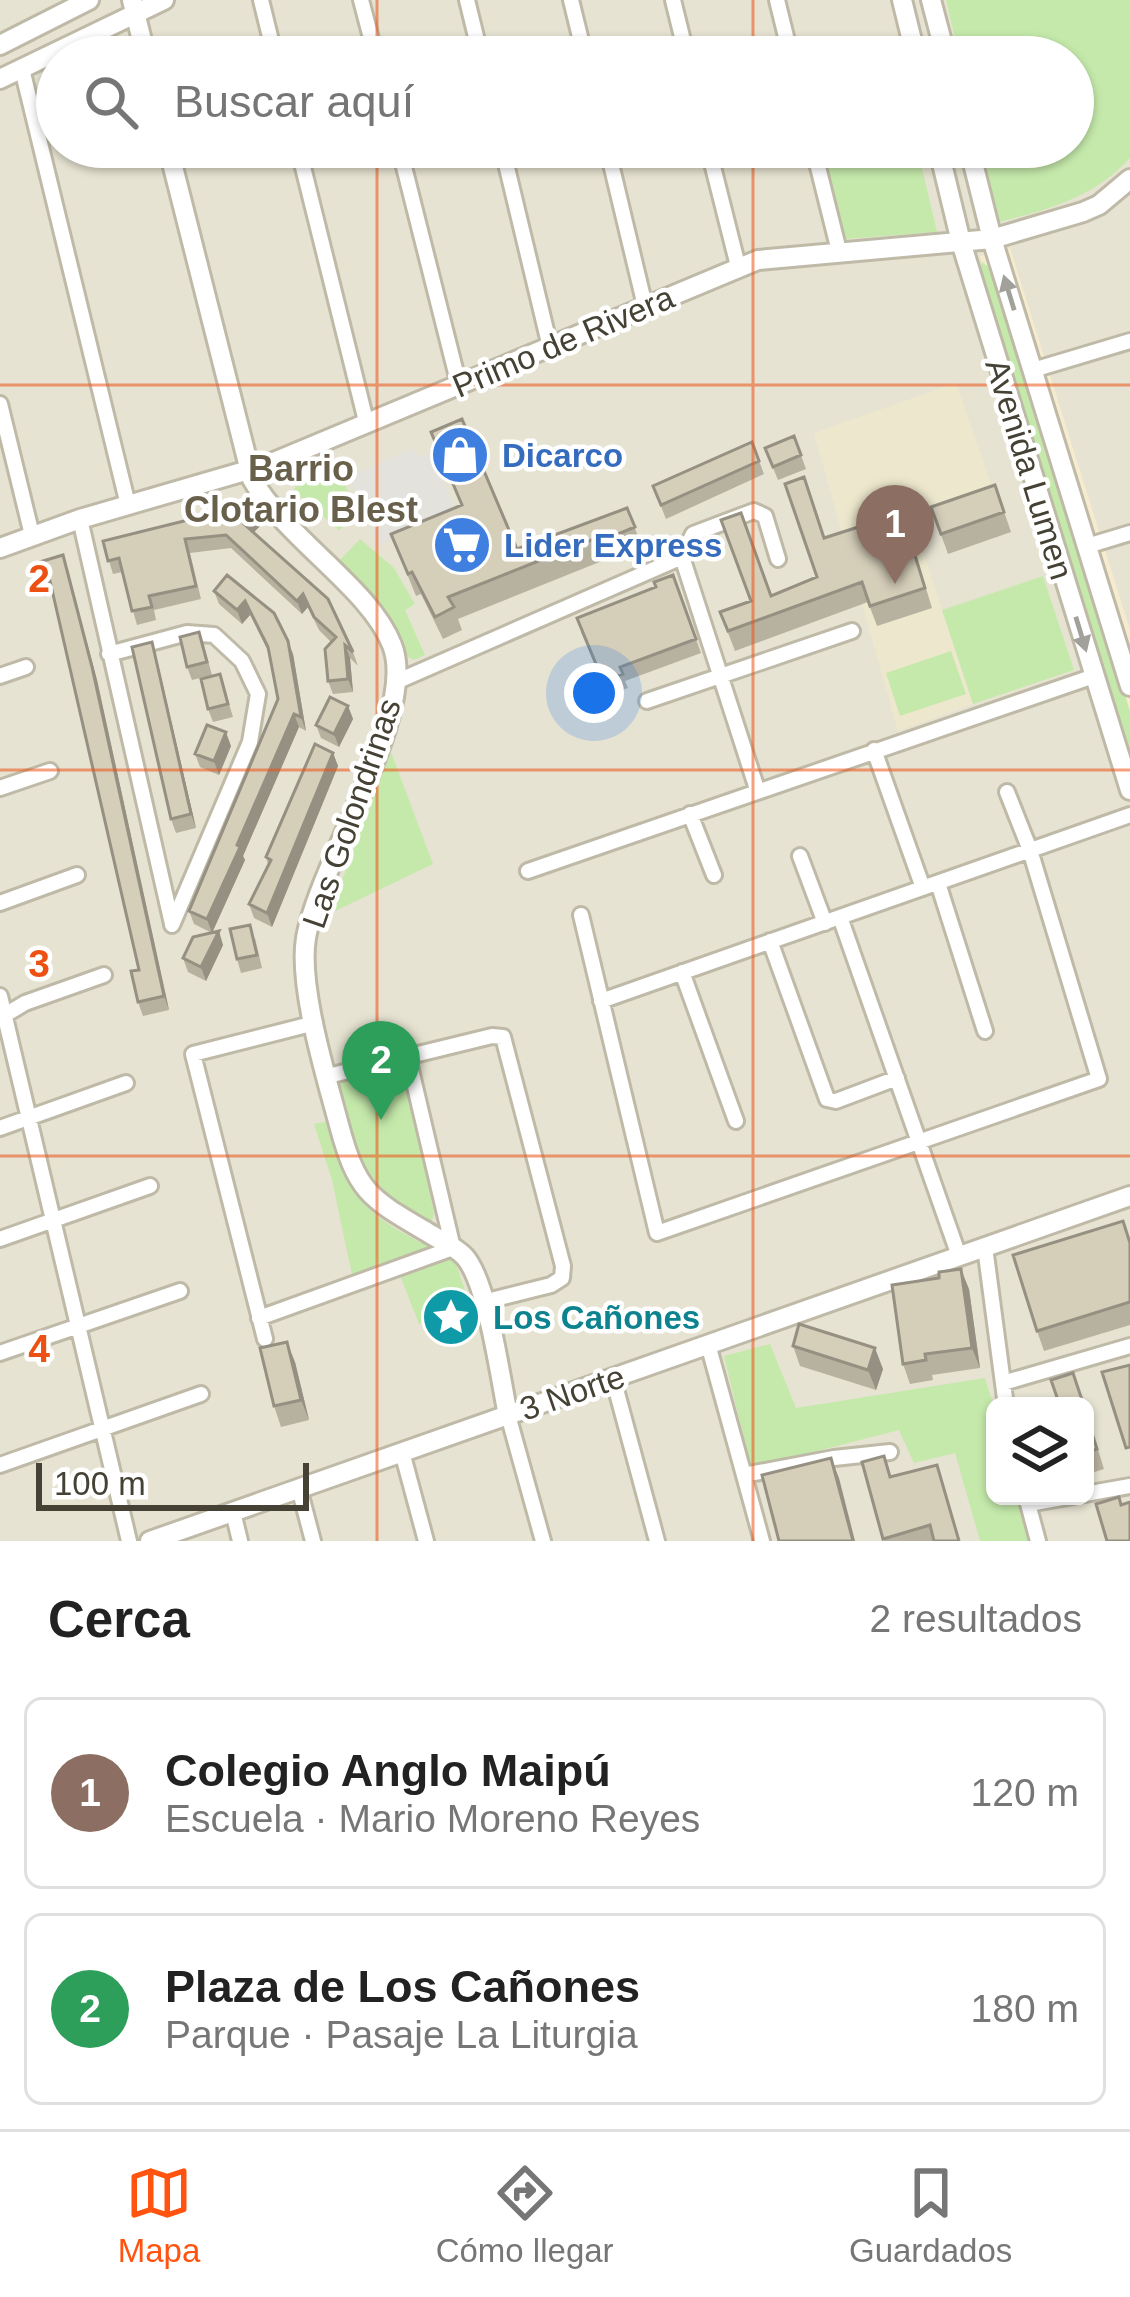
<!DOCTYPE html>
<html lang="es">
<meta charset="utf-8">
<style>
body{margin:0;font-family:Helvetica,sans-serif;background:#f6f6f6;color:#222}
.controls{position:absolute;right:36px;bottom:36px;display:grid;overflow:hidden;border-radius:18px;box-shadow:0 3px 9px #0004}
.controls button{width:108px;height:108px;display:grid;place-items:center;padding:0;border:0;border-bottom:3px solid #e0e0e0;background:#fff;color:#222;font:60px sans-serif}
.scale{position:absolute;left:36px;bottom:30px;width:273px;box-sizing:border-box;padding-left:12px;border:6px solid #454134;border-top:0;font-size:33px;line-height:42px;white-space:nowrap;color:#454134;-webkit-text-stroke:9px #fff;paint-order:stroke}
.you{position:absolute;left:594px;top:693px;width:42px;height:42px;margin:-30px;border:9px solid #fff;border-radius:50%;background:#1a73e8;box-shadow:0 0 0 18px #1a73e833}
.badge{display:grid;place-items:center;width:78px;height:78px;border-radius:50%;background:#ff530f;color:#fff;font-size:39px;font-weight:700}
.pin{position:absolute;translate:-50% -99px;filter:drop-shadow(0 3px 6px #0008)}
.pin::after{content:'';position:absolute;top:63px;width:42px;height:36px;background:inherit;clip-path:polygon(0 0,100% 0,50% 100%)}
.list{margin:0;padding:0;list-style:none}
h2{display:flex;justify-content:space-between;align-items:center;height:156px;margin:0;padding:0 48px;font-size:51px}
h2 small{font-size:39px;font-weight:400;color:#767676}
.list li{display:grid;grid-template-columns:78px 1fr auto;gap:36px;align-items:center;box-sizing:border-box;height:192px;margin:0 24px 24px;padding:0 24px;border:3px solid #e0e0e0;border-radius:18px}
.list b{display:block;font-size:45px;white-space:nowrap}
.list p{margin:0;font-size:39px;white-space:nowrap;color:#767676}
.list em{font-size:39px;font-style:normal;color:#767676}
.icon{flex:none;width:66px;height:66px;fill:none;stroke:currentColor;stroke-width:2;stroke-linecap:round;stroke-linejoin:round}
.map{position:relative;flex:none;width:1130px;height:1541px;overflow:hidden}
.search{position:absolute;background:#fff;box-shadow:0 3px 9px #0004;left:36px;right:36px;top:36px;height:132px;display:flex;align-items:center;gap:30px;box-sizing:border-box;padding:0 42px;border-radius:66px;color:#767676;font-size:45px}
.sheet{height:588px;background:#fff}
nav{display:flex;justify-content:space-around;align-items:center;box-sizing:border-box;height:168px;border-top:3px solid #e0e0e0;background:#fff;font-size:33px;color:#767676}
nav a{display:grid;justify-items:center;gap:6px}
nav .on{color:#ff530f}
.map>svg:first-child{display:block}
.residential{fill:#e7e3d2;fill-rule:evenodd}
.commercial{fill:#f6ebce}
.education{fill:#ede8cd}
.green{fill:#c5e9ab}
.parking{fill:#e3e2dd}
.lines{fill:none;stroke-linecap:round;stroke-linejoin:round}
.minor-casing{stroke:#bfbaa7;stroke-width:20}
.tertiary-casing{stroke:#bfbaa7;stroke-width:24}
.minor{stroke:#fff;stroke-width:14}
.tertiary{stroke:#fff;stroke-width:18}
.wall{fill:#b7b19f}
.shaded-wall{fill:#959082}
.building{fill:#d5ceb9;stroke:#959082;stroke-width:3}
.oneway{fill:#a2a09a}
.grid{fill:none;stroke:#ec5113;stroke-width:3;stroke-opacity:0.55}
.labels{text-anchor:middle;stroke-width:9;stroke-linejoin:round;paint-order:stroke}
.street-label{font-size:33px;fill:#454134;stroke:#fff}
.shop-label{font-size:33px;font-weight:bold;fill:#366cbe;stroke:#fff;text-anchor:start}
.culture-label{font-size:33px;font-weight:bold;fill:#0d838f;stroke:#fff;text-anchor:start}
.neighbourhood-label{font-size:36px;font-weight:bold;fill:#68604b;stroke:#fff}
.grid-label{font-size:39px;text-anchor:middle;font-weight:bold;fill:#ec5113;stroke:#fff;stroke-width:9;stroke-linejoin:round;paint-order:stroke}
</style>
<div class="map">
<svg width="1130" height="1541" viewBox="0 0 1130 1541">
<rect width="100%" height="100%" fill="#f3f0e4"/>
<path class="residential" d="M 0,0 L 946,0 L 959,57 L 57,57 L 57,147 L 981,147 L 999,221 L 1120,168 L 1130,158 L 1130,1541 L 0,1541 ZM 995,1406 L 1085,1406 L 1085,1496 L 995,1496 Z"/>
<path class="commercial" d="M 1010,248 L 1130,630 L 1130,756 L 980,256 Z"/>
<path class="education" d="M 956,383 L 995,496 L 914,525 L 973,704 L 898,731 L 814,433 Z"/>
<path class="green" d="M 946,0 L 1130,0 L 1130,158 C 1093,198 1050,209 999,222 L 981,147 L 1073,147 L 1073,57 L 959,57 Z
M 894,147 L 917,147 L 937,232 L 844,239 L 826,168 Z
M 982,262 L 994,271 L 1130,711 L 1130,758 L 979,270 Z
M 348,458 L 353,470 L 341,476 L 359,515 L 339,530 L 294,491 L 297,480 Z
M 360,539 L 394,568 L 415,604 L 405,610 L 425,655 L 414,660 L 399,652 L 337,563 Z
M 1043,576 L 1074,670 L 973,704 L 942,610 Z
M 951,651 L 966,694 L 900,716 L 886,673 Z
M 391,752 L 433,864 L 329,914 Z
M 405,1062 L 434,1214 L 430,1226 L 378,1192 L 354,1156 L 338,1085 L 350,1076 Z
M 329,1121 C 334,1140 338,1160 346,1178 C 364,1219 416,1240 454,1258 L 472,1311 L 419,1324 L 394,1260 L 352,1275 L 332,1180 L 314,1124 Z
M 770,1344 L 796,1408 L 985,1378 L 995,1411 L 995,1496 L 1019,1496 L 1032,1541 L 980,1541 L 955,1453 L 914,1463 L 899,1430 L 751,1468 L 724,1356 Z"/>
<path class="parking" d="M 413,448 L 418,457 L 430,454 L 457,512 L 400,551 L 393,539 L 378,545 L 349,477 Z"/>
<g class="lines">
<g class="minor-casing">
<path id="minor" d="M 261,0 L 275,57
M 361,0 L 376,57
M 467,0 L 481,57
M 571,0 L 585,57
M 673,0 L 687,57
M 777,0 L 791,57
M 22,69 L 128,505
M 298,147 L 366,421
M 399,147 L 459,385
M 502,147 L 550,347
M 607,147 L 645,306
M 708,147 L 738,266
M 813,147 L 839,251
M 1033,370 L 1130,341
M 0,404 L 32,535
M 80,519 L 172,924
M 1087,546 L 1130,533
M 682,557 L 757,789
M 109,654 L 187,633 L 214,635 L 242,661 L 258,694 L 250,742 L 172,925
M 0,676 L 26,667
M 398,681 L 682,557 L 693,534 L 754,511 L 765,516 L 778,559
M 647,701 L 852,631
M 874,750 L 923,888
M 0,788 L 50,771
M 690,814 L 714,875
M 800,856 L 825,923
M 528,871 L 1094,676
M 938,883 L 985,1031
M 0,903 L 77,875
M 581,915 L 657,1233 L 1099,1079 L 1030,850 L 1007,792
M 840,917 L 959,1256
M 770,941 L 827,1099 L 836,1101 L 897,1078
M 682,972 L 736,1121
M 0,996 L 129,1541
M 601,1001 L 1130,815
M 0,1018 L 25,1003 L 104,975
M 328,1076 L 492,1036 L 503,1037 L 563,1266 L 562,1278 L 551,1285 L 483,1302
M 0,1128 L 126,1083
M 0,1239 L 150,1186
M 985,1247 L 1006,1406
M 259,1318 L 453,1248 L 408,1057
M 265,1339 L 193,1054 L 315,1023
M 708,1344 L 762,1541
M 0,1353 L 180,1291
M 613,1378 L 657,1541
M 1003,1383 L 1130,1346
M 508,1415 L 543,1541
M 402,1452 L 426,1541
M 0,1465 L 201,1394
M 744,1475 L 834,1458 L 890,1452
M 299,1488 L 313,1541
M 1085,1494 L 1130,1486
M 1027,1500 L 1038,1541
M 1028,1504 L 1074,1496
M 233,1512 L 240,1541"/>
</g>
<g class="tertiary-casing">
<path id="tertiary" d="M 132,0 L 146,57
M 902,0 L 916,57
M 931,0 L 946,57
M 0,45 L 89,0
M 0,79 L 164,0
M 168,147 L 252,479 C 286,539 370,588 392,645 C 419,711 319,863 306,938 C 298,986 326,1076 339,1125 C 357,1192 369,1198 427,1232 C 439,1240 455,1246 465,1257 C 488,1284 500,1377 508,1415
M 938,147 L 961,242 L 1130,790
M 969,147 L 992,239 L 1130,686
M 0,548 L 80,519 L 269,464 L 758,260 L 992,239 L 1083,212 L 1099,205 L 1130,179
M 150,1541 L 1130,1196"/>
</g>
<use href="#minor" class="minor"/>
<use href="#tertiary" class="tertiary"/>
</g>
<path class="wall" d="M 431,432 L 517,549 L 627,508 L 643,549 L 614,561 L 612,557 L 458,619 L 462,630 L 443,639 L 421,594 L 416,596 L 391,534 L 461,505 Z
M 794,436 L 806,469 L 778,480 L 765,448 Z
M 752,442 L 764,474 L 666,519 L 653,486 Z
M 995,485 L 1011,532 L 948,554 L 931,507 Z
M 260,526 L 254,532 L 353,652 L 358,666 L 350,658 L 353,692 L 333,694 L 328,681 L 331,642 L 319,630 L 308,607 L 302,614 L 231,548 L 190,553 L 201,599 L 154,610 L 156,620 L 137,625 L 122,572 L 113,574 L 103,541 Z
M 909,533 L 932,608 L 877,626 L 868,602 L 735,651 L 720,612 L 771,596 L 817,577 L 825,537 Z
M 33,564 L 68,569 L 97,680 L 169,1010 L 143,1016 L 138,1002 L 139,970 L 53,595 L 44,597 Z
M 227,575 L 293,654 L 306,731 L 299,727 L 243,856 L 245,860 L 212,933 L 194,924 L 189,911 L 278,699 L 269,653 L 250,615 L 242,624 L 219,604 L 214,591 Z
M 673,575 L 701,653 L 625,681 L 628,688 L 608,695 L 581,632 Z
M 152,642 L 156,656 L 196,828 L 176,833 L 171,819 Z
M 204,646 L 212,675 L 192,680 L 187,667 Z
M 220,674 L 233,717 L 213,722 L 208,709 Z
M 348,706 L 353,719 L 339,747 L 321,738 L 316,725 Z
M 231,746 L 219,775 L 200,767 L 195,754 Z
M 333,753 L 338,766 L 272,927 L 254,918 L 249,904 L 268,864 L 266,857 Z
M 255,938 L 262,968 L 241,973 L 237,959 Z
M 223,945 L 206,981 L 188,972 L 183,958 Z
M 1130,1240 L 1130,1325 L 1044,1351 L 1037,1331 Z
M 969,1289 L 980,1368 L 932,1375 L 933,1380 L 910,1384 L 903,1364 Z
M 793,1346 L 883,1369 L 876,1390 L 800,1366 Z
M 295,1362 L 309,1420 L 281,1427 L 274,1406 Z
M 1085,1408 L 1104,1469 L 1085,1475 Z
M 937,1465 L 960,1541 L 884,1541 L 891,1477 Z"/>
<path class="shaded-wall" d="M 255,513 L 260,526 L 249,537 L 244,524 Z
M 63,555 L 97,680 L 169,1010 L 164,996 Z
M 303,594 L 308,607 L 302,614 L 297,601 Z
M 245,601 L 250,615 L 242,624 L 237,610 Z
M 288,641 L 293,654 L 306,731 L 301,717 Z
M 152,642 L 156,656 L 196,828 L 191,814 Z
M 345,645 L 350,658 L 353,692 L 348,679 Z
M 348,706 L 353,719 L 339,747 L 334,734 Z
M 294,714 L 299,727 L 243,856 L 245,860 L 212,933 L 207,919 Z
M 226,732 L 231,746 L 219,775 L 214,761 Z
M 333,753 L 338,766 L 272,927 L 267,913 Z
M 219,931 L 223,945 L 206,981 L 201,967 Z
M 961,1269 L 969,1289 L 980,1368 L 972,1348 Z
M 287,1342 L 295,1362 L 309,1420 L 301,1400 Z
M 875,1348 L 883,1369 L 876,1390 L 868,1370 Z
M 831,1458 L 839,1478 L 855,1541 L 853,1541 Z"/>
<path class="building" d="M 462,419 L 517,549 L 627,508 L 635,527 L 606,539 L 604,535 L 448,597 L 454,607 L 435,617 L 412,572 L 408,574 L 391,534 L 462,505 L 431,432 Z
M 794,436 L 801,455 L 773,467 L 765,448 Z
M 752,442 L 759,461 L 661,505 L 653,486 Z
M 804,477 L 824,538 L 902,513 L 925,588 L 870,606 L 862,582 L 728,631 L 720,612 L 751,601 L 721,520 L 741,513 L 771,596 L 817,577 L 785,484 Z
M 995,485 L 1004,512 L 941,534 L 931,507 Z
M 243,500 L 255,513 L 244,524 L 328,599 L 353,652 L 345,645 L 348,679 L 328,681 L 325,649 L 336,637 L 314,617 L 303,594 L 297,601 L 226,535 L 185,539 L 196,586 L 149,596 L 152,607 L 132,611 L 119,558 L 108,561 L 103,541 L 196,518 L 227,515 Z
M 63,555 L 92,667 L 164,996 L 138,1002 L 131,971 L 139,970 L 50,581 L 39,584 L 33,564 Z
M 227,575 L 274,613 L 288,641 L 301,717 L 294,714 L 237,845 L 240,847 L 207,919 L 189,911 L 278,699 L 268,647 L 245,601 L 237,610 L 214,591 Z
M 673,575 L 696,639 L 620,667 L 623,674 L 603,681 L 577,618 L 656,587 L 654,582 Z
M 199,632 L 207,662 L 187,667 L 180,637 Z
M 152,642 L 191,814 L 171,819 L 132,647 Z
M 220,674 L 228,704 L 208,709 L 201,679 Z
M 330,697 L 348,706 L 334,734 L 316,725 Z
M 207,725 L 226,732 L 214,761 L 195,754 Z
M 315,744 L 333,753 L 267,913 L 249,904 L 271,860 L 266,857 Z
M 250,925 L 257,955 L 237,959 L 230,929 Z
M 219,931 L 201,967 L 183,958 L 193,937 Z
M 1123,1221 L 1130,1243 L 1130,1302 L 1037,1331 L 1013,1255 Z
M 961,1269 L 972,1348 L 925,1354 L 926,1360 L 903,1364 L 892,1285 L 939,1278 L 939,1272 Z
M 799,1324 L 875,1348 L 868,1370 L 793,1346 Z
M 287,1342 L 301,1400 L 274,1406 L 260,1348 Z
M 1130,1365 L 1130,1447 L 1126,1448 L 1102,1372 Z
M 1073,1373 L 1084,1406 L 1060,1406 L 1051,1380 Z
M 1085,1411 L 1097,1449 L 1085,1453 Z
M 884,1456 L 890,1477 L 937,1465 L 959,1541 L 934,1541 L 930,1525 L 883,1539 L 862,1462 Z
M 831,1458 L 853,1541 L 779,1541 L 762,1475 Z
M 1119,1497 L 1121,1505 L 1130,1502 L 1130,1541 L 1107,1541 L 1096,1504 Z"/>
<defs><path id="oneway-solid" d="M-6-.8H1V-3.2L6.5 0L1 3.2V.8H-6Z" transform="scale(3)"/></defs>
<g class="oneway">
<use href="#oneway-solid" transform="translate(1009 293) rotate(-107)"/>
<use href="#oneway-solid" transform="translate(1081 634) rotate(73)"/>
</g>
<path class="grid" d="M 377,0 L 377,57M 753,0 L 753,57M 377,147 L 377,1541M 753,147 L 753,1541M 0,385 L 1130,385M 0,770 L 1130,770M 0,1156 L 1130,1156"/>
<defs>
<g id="shop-disc" transform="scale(3)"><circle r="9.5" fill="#3f7fe0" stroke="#fff"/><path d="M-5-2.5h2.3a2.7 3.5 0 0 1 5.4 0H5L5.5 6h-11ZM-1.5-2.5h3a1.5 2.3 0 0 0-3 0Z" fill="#fff"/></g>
<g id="supermarket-disc" transform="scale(3)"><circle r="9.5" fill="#3f7fe0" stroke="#fff"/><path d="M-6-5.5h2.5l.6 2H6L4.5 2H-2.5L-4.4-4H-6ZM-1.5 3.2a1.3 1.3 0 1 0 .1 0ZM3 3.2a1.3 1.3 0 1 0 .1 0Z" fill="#fff"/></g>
<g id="sight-disc" transform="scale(3)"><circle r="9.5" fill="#0f9aa8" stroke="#fff"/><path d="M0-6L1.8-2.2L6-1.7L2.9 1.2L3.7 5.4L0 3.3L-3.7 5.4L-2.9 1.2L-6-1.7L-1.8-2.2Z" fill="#fff"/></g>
</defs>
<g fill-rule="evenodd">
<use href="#shop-disc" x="460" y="455"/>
<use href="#supermarket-disc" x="462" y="545"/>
<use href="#sight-disc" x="451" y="1317"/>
</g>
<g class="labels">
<g class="street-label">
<text transform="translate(563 341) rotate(-23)" y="12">Primo de Rivera</text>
<text transform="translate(1030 469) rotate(73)" y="12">Avenida Lumen</text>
<text transform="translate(351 813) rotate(-71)" y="12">Las Golondrinas</text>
<text transform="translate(572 1392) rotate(-19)" y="12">3 Norte</text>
</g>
<g class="shop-label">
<text x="502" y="467">Dicarco</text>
<text x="504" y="557">Lider Express</text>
</g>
<g class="culture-label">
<text x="493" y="1329">Los Cañones</text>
</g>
<g class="neighbourhood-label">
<text x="301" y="481">Barrio<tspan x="301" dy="41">Clotario Blest</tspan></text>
</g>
</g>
<g class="grid-label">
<text x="39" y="592">2</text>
<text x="39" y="977">3</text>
<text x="39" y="1362">4</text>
</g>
</svg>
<div class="controls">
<button><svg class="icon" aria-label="layers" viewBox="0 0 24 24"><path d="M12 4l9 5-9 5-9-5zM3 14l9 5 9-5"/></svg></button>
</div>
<div class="scale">100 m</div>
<div class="you"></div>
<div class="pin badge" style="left:895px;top:584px;background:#8d6e63">1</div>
<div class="pin badge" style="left:381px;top:1120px;background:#2e9e5b">2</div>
<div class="search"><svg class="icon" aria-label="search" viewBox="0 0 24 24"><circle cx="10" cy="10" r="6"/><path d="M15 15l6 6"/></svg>Buscar aquí</div>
</div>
<section class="sheet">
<h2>Cerca<small>2 resultados</small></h2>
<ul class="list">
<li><span class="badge" style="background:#8d6e63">1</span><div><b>Colegio Anglo Maipú</b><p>Escuela · Mario Moreno Reyes</p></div><em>120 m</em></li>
<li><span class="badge" style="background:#2e9e5b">2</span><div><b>Plaza de Los Cañones</b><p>Parque · Pasaje La Liturgia</p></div><em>180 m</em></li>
</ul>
</section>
<nav>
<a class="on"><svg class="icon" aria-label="map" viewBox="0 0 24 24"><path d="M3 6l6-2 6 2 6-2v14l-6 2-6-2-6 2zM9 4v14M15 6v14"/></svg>Mapa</a>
<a><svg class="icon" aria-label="directions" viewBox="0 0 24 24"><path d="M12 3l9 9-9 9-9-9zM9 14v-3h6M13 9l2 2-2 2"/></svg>Cómo llegar</a>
<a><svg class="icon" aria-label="saved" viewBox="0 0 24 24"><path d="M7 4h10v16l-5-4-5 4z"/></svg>Guardados</a>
</nav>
